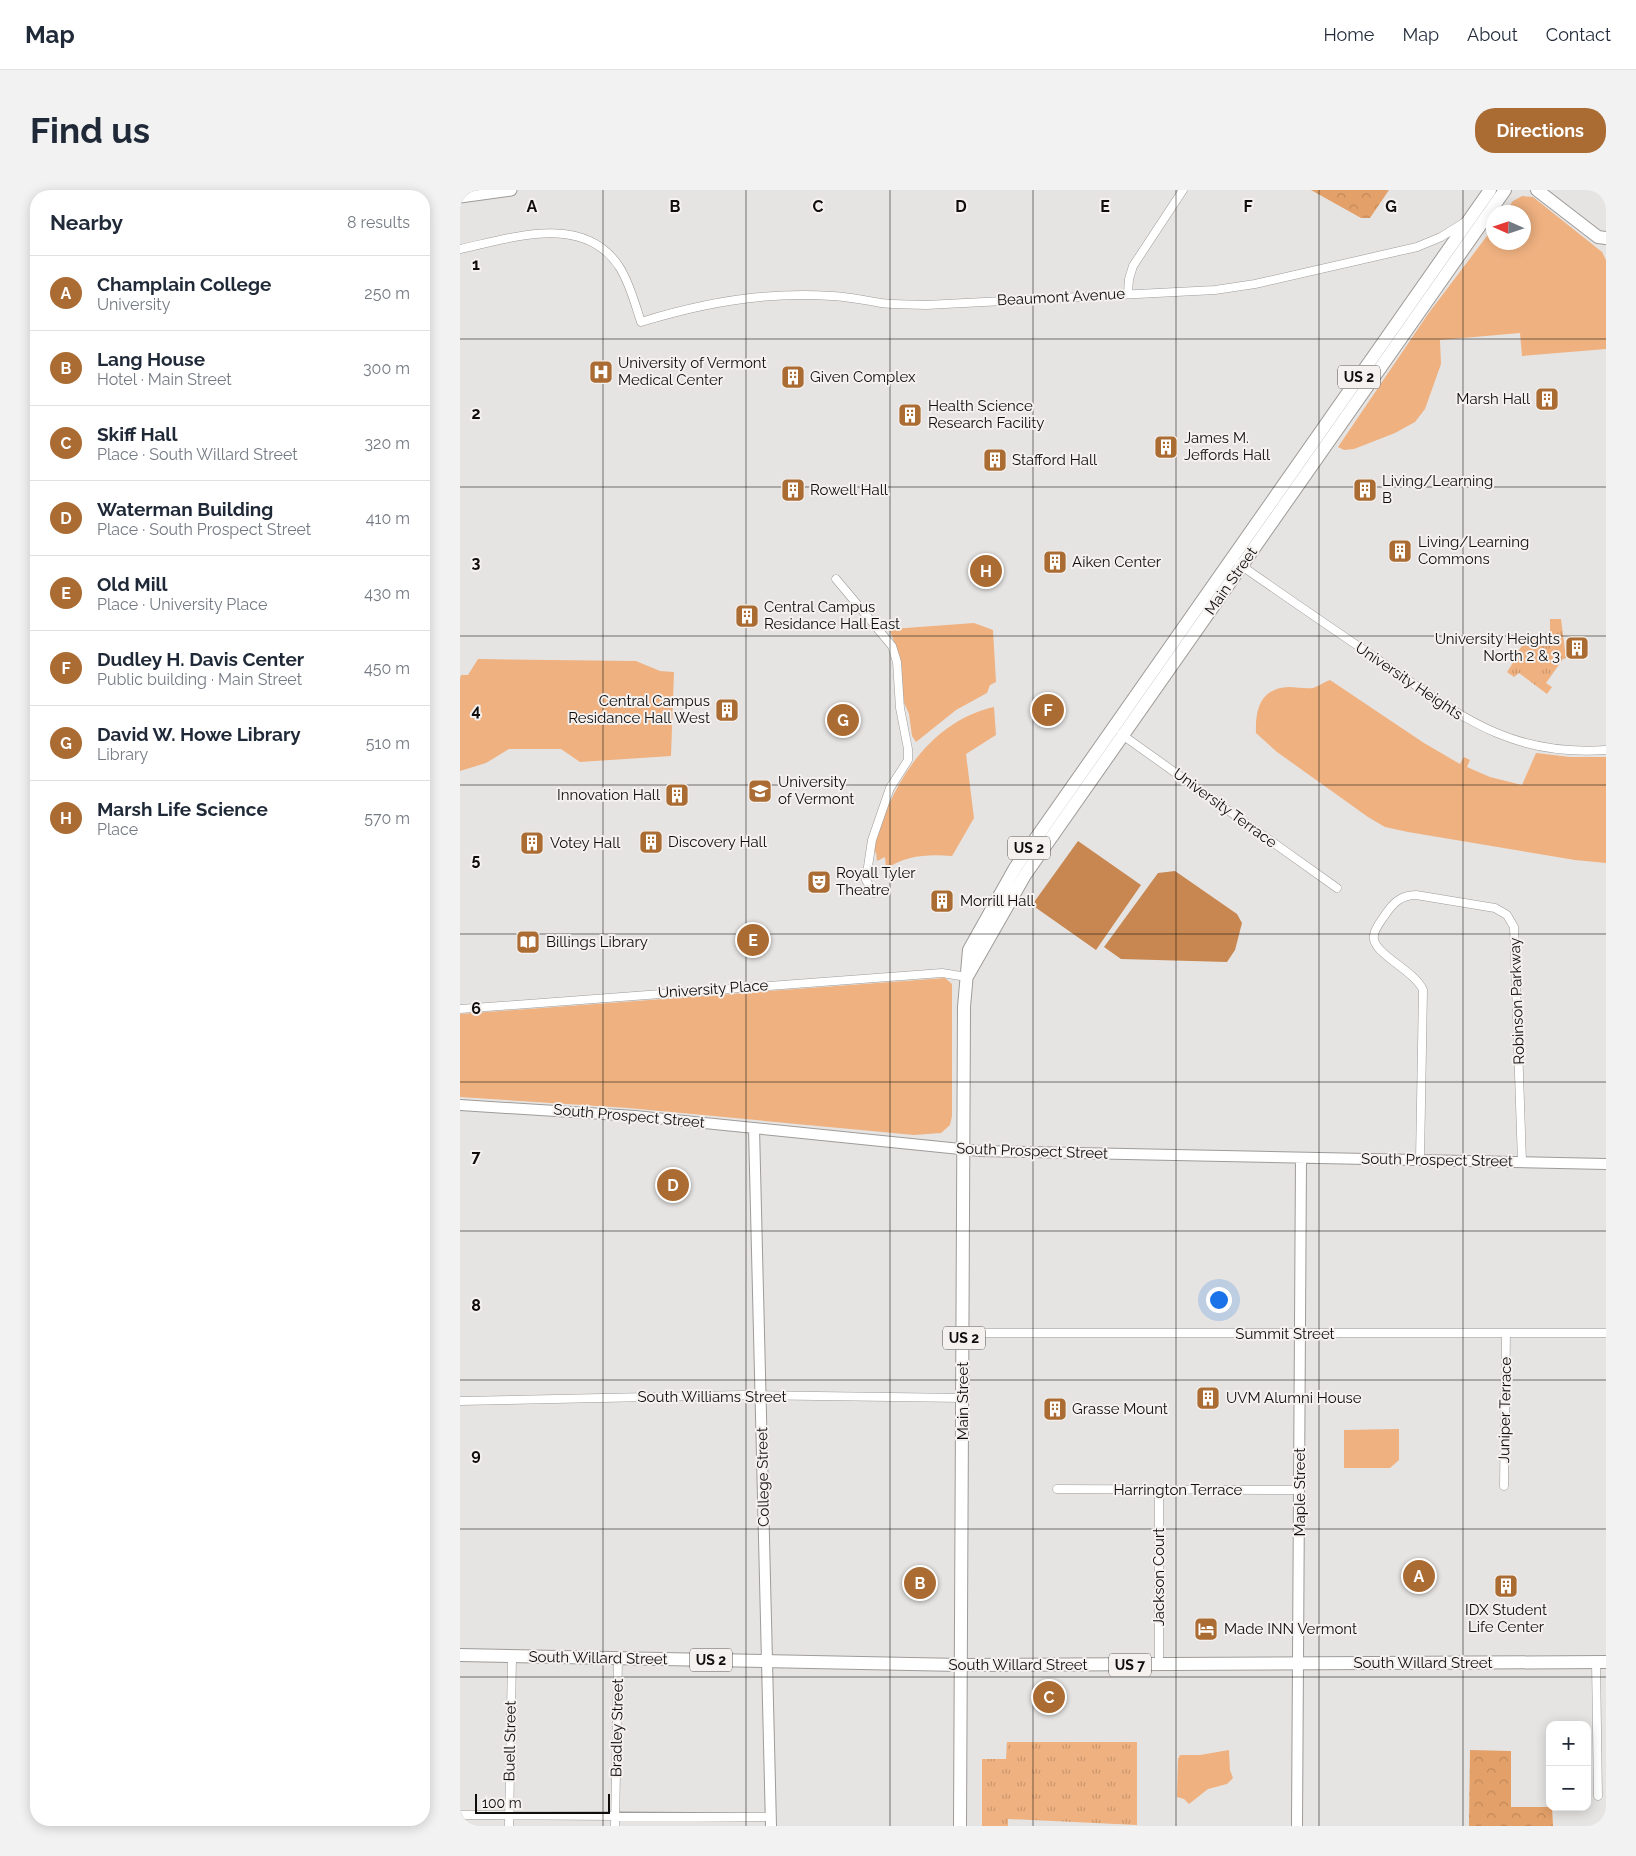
<!DOCTYPE html>
<meta charset="utf-8">
<style>
body{margin:0;font-family:Raleway,sans-serif;background:#f2f2f3;color:#1f2937}
.controls{position:absolute;right:15px;bottom:15px;display:grid;overflow:hidden;border-radius:10px;box-shadow:0 2px 12px #0003}
.controls button{width:45px;height:45px;display:grid;place-items:center;padding:0;border:0;border-bottom:1px solid #e0e1e3;background:#fff;color:#1f2937;font:25px sans-serif}
.compass{position:absolute;left:1026px;top:15px;width:45px;height:45px;border-radius:50%;background:#fff;box-shadow:0 2px 12px #0003;rotate:273deg}
.scale{position:absolute;left:15px;bottom:12px;width:135px;box-sizing:border-box;padding-left:5px;border:2px solid #0f0e0d;border-top:0;font-size:14px;line-height:18px;white-space:nowrap;color:#0f0e0d;-webkit-text-stroke:4px #f4f1ef;paint-order:stroke}
.you{position:absolute;left:758px;top:1109px;width:18px;height:18px;margin:-12px;border:4px solid #fff;border-radius:50%;background:#1a73e8;box-shadow:0 0 0 8px #1a73e833}
.badge{display:grid;place-items:center;width:32px;height:32px;border-radius:50%;background:#ab6c34;color:#fff;font-size:16px;font-weight:700}
.pin{position:absolute;translate:-50% -50%;border:2px solid #fff;box-shadow:0 1px 5px #0006}
.list{margin:0;padding:0;list-style:none}
h2{display:flex;justify-content:space-between;align-items:center;height:65px;margin:0;padding:0 20px;font-size:21px}
h2 small{font-size:16px;font-weight:400;color:#747a83}
.list li{display:grid;grid-template-columns:32px 1fr auto;gap:15px;align-items:center;box-sizing:border-box;height:75px;padding:0 20px;border-top:1px solid #e0e1e3}
.list b{display:block;font-size:19px;white-space:nowrap}
.list p{margin:0;font-size:16px;white-space:nowrap;color:#747a83}
.list em{font-size:16px;font-style:normal;color:#747a83}
.map{position:relative;flex:none;width:1146px;height:1636px;overflow:hidden;border-radius:20px}
header{display:flex;align-items:center;gap:30px;box-sizing:border-box;height:70px;padding:0 25px;background:#fff;border-bottom:1px solid #e0e1e3}
header strong{font-size:24px}
nav{display:flex;gap:28px;margin-inline-start:auto;font-size:18px}
.intro{display:flex;align-items:center;justify-content:space-between;box-sizing:border-box;height:120px;padding:0 30px}
h1{margin:0;font-size:35px}
.button{padding:12px 22px;border-radius:20px;background:#ab6c34;color:#fff;font-size:18px;font-weight:700}
main{display:flex;gap:30px;padding:0 30px}
aside{flex:1;background:#fff;border-radius:20px;box-shadow:0 2px 12px #0003}
.map>svg:first-child{display:block}
.grass{fill:#efb180}
.forest{fill:url(#forest-crowns)}
.park{fill:url(#park-tufts)}
.water{fill:#c88750}
.lines{fill:none;stroke-linecap:round;stroke-linejoin:round}
.minor-casing{stroke:#9e9b99;stroke-width:9}
.tertiary-casing{stroke:#9e9b99;stroke-width:12}
.secondary-casing{stroke:#9e9b99;stroke-width:13}
.primary-casing{stroke:#9e9b99;stroke-width:14}
.minor{stroke:#fff;stroke-width:8}
.tertiary{stroke:#fff;stroke-width:10}
.secondary{stroke:#fff;stroke-width:11}
.primary{stroke:#fff;stroke-width:12}
.grid{fill:none;stroke:#0f0e0d;stroke-width:1;stroke-opacity:0.55}
.labels{text-anchor:middle;stroke-width:4;stroke-linejoin:round;paint-order:stroke}
.shield{fill:#f4f1ef;stroke:#545251;stroke-width:1}
.shield-label{font-size:14px;font-weight:bold;fill:#0f0e0d}
.street-label{font-size:15px;fill:#0f0e0d;stroke:#f4f1ef}
.poi-label{font-size:15px;fill:#0f0e0d;stroke:#f4f1ef;text-anchor:start}
.grid-label{font-size:16px;text-anchor:middle;font-weight:bold;fill:#0f0e0d;stroke:#f4f1ef;stroke-width:4;stroke-linejoin:round;paint-order:stroke}
</style>
<header>
<strong>Map</strong>
<nav><a>Home</a><a>Map</a><a>About</a><a>Contact</a></nav>
</header>
<div class="intro"><h1>Find us</h1><a class="button">Directions</a></div>
<main>
<aside>
<h2>Nearby<small>8 results</small></h2>
<ul class="list">
<li><span class="badge">A</span><div><b>Champlain College</b><p>University</p></div><em>250 m</em></li>
<li><span class="badge">B</span><div><b>Lang House</b><p>Hotel · Main Street</p></div><em>300 m</em></li>
<li><span class="badge">C</span><div><b>Skiff Hall</b><p>Place · South Willard Street</p></div><em>320 m</em></li>
<li><span class="badge">D</span><div><b>Waterman Building</b><p>Place · South Prospect Street</p></div><em>410 m</em></li>
<li><span class="badge">E</span><div><b>Old Mill</b><p>Place · University Place</p></div><em>430 m</em></li>
<li><span class="badge">F</span><div><b>Dudley H. Davis Center</b><p>Public building · Main Street</p></div><em>450 m</em></li>
<li><span class="badge">G</span><div><b>David W. Howe Library</b><p>Library</p></div><em>510 m</em></li>
<li><span class="badge">H</span><div><b>Marsh Life Science</b><p>Place</p></div><em>570 m</em></li>
</ul>
</aside>
<div class="map">
<svg width="1146" height="1636" viewBox="0 0 1146 1636">
<defs>
<pattern id="forest-crowns" width="20" height="18" patternUnits="userSpaceOnUse" patternTransform="scale(1.25)"><rect width="20" height="18" fill="#e3a069"/><path d="M2 6a3 3 0 1 1 6 0M12 15a3 3 0 1 1 6 0" fill="none" stroke="#c2895a"/></pattern>
<pattern id="park-tufts" width="24" height="20" patternUnits="userSpaceOnUse" patternTransform="scale(1.25)"><rect width="24" height="20" fill="#efb180"/><path d="M3 7l-1-3M5 7V3M7 7l1-3M15 17l-1-3M17 17v-4M19 17l1-3" fill="none" stroke="#cc976d"/></pattern>
</defs>
<rect width="100%" height="100%" fill="#e6e4e2"/>
<path class="grass" d="M 1062,6 L 1073,7 L 1142,62 L 1146,70 L 1146,159 L 1062,166 L 1060,143 L 980,150 L 981,174 L 965,219 L 955,232 L 935,243 L 894,259 L 884,260 L 878,257 L 968,124 L 1033,38 L 1034,52 L 1064,52 L 1064,22 L 1045,22 L 1053,11 Z
M 514,433 L 533,440 L 536,492 L 530,495 L 527,503 L 496,520 L 456,552 L 452,546 L 449,524 L 443,510 L 439,464 L 430,441 L 432,439 Z
M 18,469 L 176,471 L 200,481 L 214,482 L 211,566 L 120,572 L 101,559 L 49,559 L 26,573 L 0,581 L 0,489 L 1,485 L 8,485 Z
M 870,490 L 964,553 L 1000,574 L 1004,567 L 1010,570 L 1007,577 L 1030,587 L 1062,595 L 1076,563 L 1110,567 L 1146,567 L 1146,673 L 1115,670 L 948,642 L 925,637 L 908,627 L 817,562 L 796,543 C 795,518 801,498 829,497 C 837,497 845,499 853,498 C 859,496 864,492 870,490 Z
M 534,517 L 536,545 L 506,564 L 514,628 L 495,661 L 492,666 C 469,664 445,665 426,679 L 425,667 L 417,671 L 416,662 L 413,663 C 427,600 467,532 534,517 Z
M 485,788 L 492,794 L 492,926 L 490,935 L 481,943 L 454,945 L 168,918 L 0,907 L 0,824 Z
M 939,1239 L 939,1270 L 930,1278 L 884,1278 L 884,1240 Z
M 769,1560 L 770,1580 L 773,1588 L 767,1594 L 748,1599 L 729,1614 L 724,1609 L 717,1607 L 718,1569 L 720,1565 L 740,1565 Z"/>
<path class="forest" d="M 851,0 L 929,0 L 910,28 L 901,28 Z
M 1010,1560 L 1051,1561 L 1051,1617 L 1092,1617 L 1093,1636 L 1009,1636 Z"/>
<path class="park" d="M 1090,429 L 1101,429 L 1106,468 L 1103,469 L 1086,493 L 1092,497 L 1087,504 L 1059,483 L 1054,487 L 1047,482 L 1054,471 L 1052,470 L 1066,450 L 1075,449 L 1075,452 L 1079,451 L 1080,456 L 1085,456 L 1086,452 L 1090,452 Z
M 547,1552 L 677,1552 L 677,1635 L 548,1629 L 548,1636 L 522,1636 L 522,1569 L 546,1569 Z"/>
<path class="water" d="M 618,651 L 681,695 L 636,760 L 572,715 Z
M 715,681 L 777,724 L 782,733 L 775,760 L 767,772 L 661,769 L 644,757 L 698,683 Z"/>
<g class="lines">
<g class="minor-casing">
<path id="minor" d="M 0,59 C 52,48 125,22 160,78 C 170,94 175,114 181,132 C 242,113 307,101 372,106 C 388,107 405,110 421,113 C 436,115 451,114 466,115 L 755,100 L 795,94 L 957,57 L 981,47 L 1005,32
M 668,103 L 669,89 L 673,76 L 723,0
M 779,374 C 826,407 873,439 920,471 C 997,523 1047,567 1146,560
M 376,389 L 432,456 L 437,472 L 440,518 L 448,559 L 448,570 L 430,598 L 412,650 L 406,690 L 414,703
M 661,544 L 877,698
M 0,819 L 482,783 L 507,787
M 960,970 L 963,800 C 955,780 910,763 914,745 C 915,738 921,731 925,725 C 933,713 941,705 956,705 L 1035,718 L 1047,725 L 1054,737 L 1062,972
M 504,1143 L 1146,1143
M 0,1211 L 283,1205 L 504,1208
M 1044,1296 L 1046,1144
M 597,1299 L 840,1300
M 699,1300 L 699,1475
M 1136,1472 L 1138,1606
M 0,1625 L 311,1627
M 49,1636 L 52,1467
M 155,1636 L 158,1469"/>
</g>
<g class="tertiary-casing">
<path id="tertiary" d="M 0,915 L 175,926 L 520,961 L 1146,974
M 294,938 L 311,1636
M 837,1636 L 841,968"/>
</g>
<g class="secondary-casing">
<path id="secondary" d="M 0,7 L 51,0"/>
</g>
<g class="primary-casing">
<path id="primary" d="M 1077,0 L 1138,47 L 1146,48
M 508,785 L 565,685 L 1045,0
M 0,1465 L 501,1475 L 1146,1472
M 500,1636 L 504,817 L 509,760 L 555,678 L 1030,0"/>
</g>
<use href="#minor" class="minor"/>
<use href="#tertiary" class="tertiary"/>
<use href="#secondary" class="secondary"/>
<use href="#primary" class="primary"/>
</g>
<path class="grid" d="M 143,0 L 143,1636M 286,0 L 286,1636M 430,0 L 430,1636M 573,0 L 573,1636M 716,0 L 716,1636M 859,0 L 859,1636M 1003,0 L 1003,1636M 0,149 L 1146,149M 0,297 L 1146,297M 0,446 L 1146,446M 0,595 L 1146,595M 0,744 L 1146,744M 0,892 L 1146,892M 0,1041 L 1146,1041M 0,1190 L 1146,1190M 0,1339 L 1146,1339M 0,1487 L 1146,1487"/>
<defs>
<g id="hospital-square" transform="scale(1.25)"><rect x="-9" y="-9" width="18" height="18" rx="4" fill="#ab6c34" stroke="#f4f1ef"/><path d="M-5-5h3v3.5h4V-5h3V5h-3V1.5h-4V5h-3Z" fill="#fff"/></g>
<g id="building-square" transform="scale(1.25)"><rect x="-9" y="-9" width="18" height="18" rx="4" fill="#ab6c34" stroke="#f4f1ef"/><path d="M-4-6H4V6H1V3H-1V6H-4ZM-2.5-4.3h1.7v1.8h-1.7ZM.8-4.3h1.7v1.8H.8ZM-2.5-1h1.7V.8h-1.7ZM.8-1h1.7V.8H.8Z" fill="#fff"/></g>
<g id="university-square" transform="scale(1.25)"><rect x="-9" y="-9" width="18" height="18" rx="4" fill="#ab6c34" stroke="#f4f1ef"/><path d="M0-5L7-2L0 1L-7-2ZM-4 1L0 2.5L4 1V4Q0 6-4 4Z" fill="#fff"/></g>
<g id="theatre-square" transform="scale(1.25)"><rect x="-9" y="-9" width="18" height="18" rx="4" fill="#ab6c34" stroke="#f4f1ef"/><path d="M-5-5.5Q0-4 5-5.5V0Q5 5 0 6Q-5 5-5 0ZM-3.3-2.5H-1v1.5H-3.3ZM1-2.5H3.3v1.5H1ZM-2.8 1Q0 5.5 2.8 1Z" fill="#fff"/></g>
<g id="library-square" transform="scale(1.25)"><rect x="-9" y="-9" width="18" height="18" rx="4" fill="#ab6c34" stroke="#f4f1ef"/><path d="M-6-4Q-3-5.5-.7-3.5V5Q-3 3-6 4ZM6-4Q3-5.5 .7-3.5V5Q3 3 6 4Z" fill="#fff"/></g>
<g id="hotel-square" transform="scale(1.25)"><rect x="-9" y="-9" width="18" height="18" rx="4" fill="#ab6c34" stroke="#f4f1ef"/><path d="M-6-4.5h1.5V1H6V5H4.5V3h-9V5H-6ZM-4 0a1.8 1.8 0 1 1 3.6 0ZM.5 0V-2.5h3Q6-2.5 6 0Z" fill="#fff"/></g>
</defs>
<g fill-rule="evenodd">
<use href="#hospital-square" x="141" y="182"/>
<use href="#building-square" x="333" y="187"/>
<use href="#building-square" x="1087" y="209"/>
<use href="#building-square" x="450" y="225"/>
<use href="#building-square" x="706" y="257"/>
<use href="#building-square" x="535" y="270"/>
<use href="#building-square" x="333" y="300"/>
<use href="#building-square" x="905" y="300"/>
<use href="#building-square" x="940" y="361"/>
<use href="#building-square" x="595" y="372"/>
<use href="#building-square" x="287" y="426"/>
<use href="#building-square" x="1117" y="458"/>
<use href="#building-square" x="267" y="520"/>
<use href="#university-square" x="300" y="601"/>
<use href="#building-square" x="217" y="605"/>
<use href="#building-square" x="191" y="652"/>
<use href="#building-square" x="72" y="653"/>
<use href="#theatre-square" x="359" y="692"/>
<use href="#building-square" x="482" y="711"/>
<use href="#library-square" x="68" y="752"/>
<use href="#building-square" x="748" y="1208"/>
<use href="#building-square" x="595" y="1219"/>
<use href="#building-square" x="1046" y="1396"/>
<use href="#hotel-square" x="746" y="1439"/>
</g>
<g class="labels">
<g class="shield">
<rect x="878" y="175.5" width="42" height="23" rx="4"/>
<rect x="548" y="646.5" width="42" height="23" rx="4"/>
<rect x="483" y="1136.5" width="42" height="23" rx="4"/>
<rect x="230" y="1458.5" width="42" height="23" rx="4"/>
<rect x="649" y="1463.5" width="42" height="23" rx="4"/>
</g>
<g class="shield-label">
<text x="899" y="192">US 2</text>
<text x="569" y="663">US 2</text>
<text x="504" y="1153">US 2</text>
<text x="251" y="1475">US 2</text>
<text x="670" y="1480">US 7</text>
</g>
<g class="street-label">
<text transform="translate(601 107) rotate(-3)" y="5">Beaumont Avenue</text>
<text transform="translate(771 391) rotate(-55)" y="5">Main Street</text>
<text transform="translate(949 491) rotate(34)" y="5">University Heights</text>
<text transform="translate(765 618) rotate(36)" y="5">University Terrace</text>
<text transform="translate(253 799) rotate(-4)" y="5">University Place</text>
<text transform="translate(1057 811) rotate(-92)" y="5">Robinson Parkway</text>
<text transform="translate(169 926) rotate(5)" y="5">South Prospect Street</text>
<text transform="translate(572 961) rotate(2)" y="5">South Prospect Street</text>
<text transform="translate(977 970) rotate(1)" y="5">South Prospect Street</text>
<text x="825" y="1149">Summit Street</text>
<text x="252" y="1212">South Williams Street</text>
<text transform="translate(503 1211) rotate(-90)" y="5">Main Street</text>
<text transform="translate(1045 1220) rotate(-89)" y="5">Juniper Terrace</text>
<text transform="translate(303 1287) rotate(-91)" y="5">College Street</text>
<text x="718" y="1305">Harrington Terrace</text>
<text transform="translate(840 1302) rotate(-90)" y="5">Maple Street</text>
<text transform="translate(699 1387) rotate(-90)" y="5">Jackson Court</text>
<text transform="translate(138 1468) rotate(1)" y="5">South Willard Street</text>
<text x="963" y="1478">South Willard Street</text>
<text x="558" y="1480">South Willard Street</text>
<text transform="translate(157 1538) rotate(-89)" y="5">Bradley Street</text>
<text transform="translate(50 1551) rotate(-89)" y="5">Buell Street</text>
</g>
<g class="poi-label">
<text x="158" y="178">University of Vermont<tspan x="158" dy="17">Medical Center</tspan></text>
<text x="350" y="192">Given Complex</text>
<text x="1070" y="214" text-anchor="end">Marsh Hall</text>
<text x="468" y="221">Health Science<tspan x="468" dy="17">Research Facility</tspan></text>
<text x="724" y="253">James M.<tspan x="724" dy="17">Jeffords Hall</tspan></text>
<text x="552" y="275">Stafford Hall</text>
<text x="922" y="296">Living/Learning<tspan x="922" dy="17">B</tspan></text>
<text x="350" y="305">Rowell Hall</text>
<text x="958" y="357">Living/Learning<tspan x="958" dy="17">Commons</tspan></text>
<text x="612" y="377">Aiken Center</text>
<text x="304" y="422">Central Campus<tspan x="304" dy="17">Residance Hall East</tspan></text>
<text x="1100" y="454" text-anchor="end">University Heights<tspan x="1100" dy="17">North 2 &amp; 3</tspan></text>
<text x="250" y="516" text-anchor="end">Central Campus<tspan x="250" dy="17">Residance Hall West</tspan></text>
<text x="318" y="597">University<tspan x="318" dy="17">of Vermont</tspan></text>
<text x="200" y="610" text-anchor="end">Innovation Hall</text>
<text x="208" y="657">Discovery Hall</text>
<text x="90" y="658">Votey Hall</text>
<text x="376" y="688">Royall Tyler<tspan x="376" dy="17">Theatre</tspan></text>
<text x="500" y="716">Morrill Hall</text>
<text x="86" y="757">Billings Library</text>
<text x="766" y="1213">UVM Alumni House</text>
<text x="612" y="1224">Grasse Mount</text>
<text x="1046" y="1425" text-anchor="middle">IDX Student<tspan x="1046" dy="17">Life Center</tspan></text>
<text x="764" y="1444">Made INN Vermont</text>
</g>
</g>
<g class="grid-label">
<text x="72" y="22">A</text>
<text x="215" y="22">B</text>
<text x="358" y="22">C</text>
<text x="501" y="22">D</text>
<text x="645" y="22">E</text>
<text x="788" y="22">F</text>
<text x="931" y="22">G</text>
<text x="16" y="80">1</text>
<text x="16" y="229">2</text>
<text x="16" y="378">3</text>
<text x="16" y="526">4</text>
<text x="16" y="675">5</text>
<text x="16" y="824">6</text>
<text x="16" y="972">7</text>
<text x="16" y="1121">8</text>
<text x="16" y="1270">9</text>
</g>
</svg>
<div class="controls">
<button>+</button>
<button>−</button>
</div>
<svg class="compass" viewBox="-18 -18 36 36"><path d="M0-13l5 13h-10z" fill="#e53935"/><path d="M0 13l5-13h-10z" fill="#747a83"/></svg>
<div class="scale">100 m</div>
<div class="you"></div>
<div class="pin badge" style="left:959px;top:1386px">A</div>
<div class="pin badge" style="left:460px;top:1393px">B</div>
<div class="pin badge" style="left:589px;top:1507px">C</div>
<div class="pin badge" style="left:213px;top:995px">D</div>
<div class="pin badge" style="left:293px;top:750px">E</div>
<div class="pin badge" style="left:588px;top:520px">F</div>
<div class="pin badge" style="left:383px;top:530px">G</div>
<div class="pin badge" style="left:526px;top:381px">H</div>
</div>
</main>
